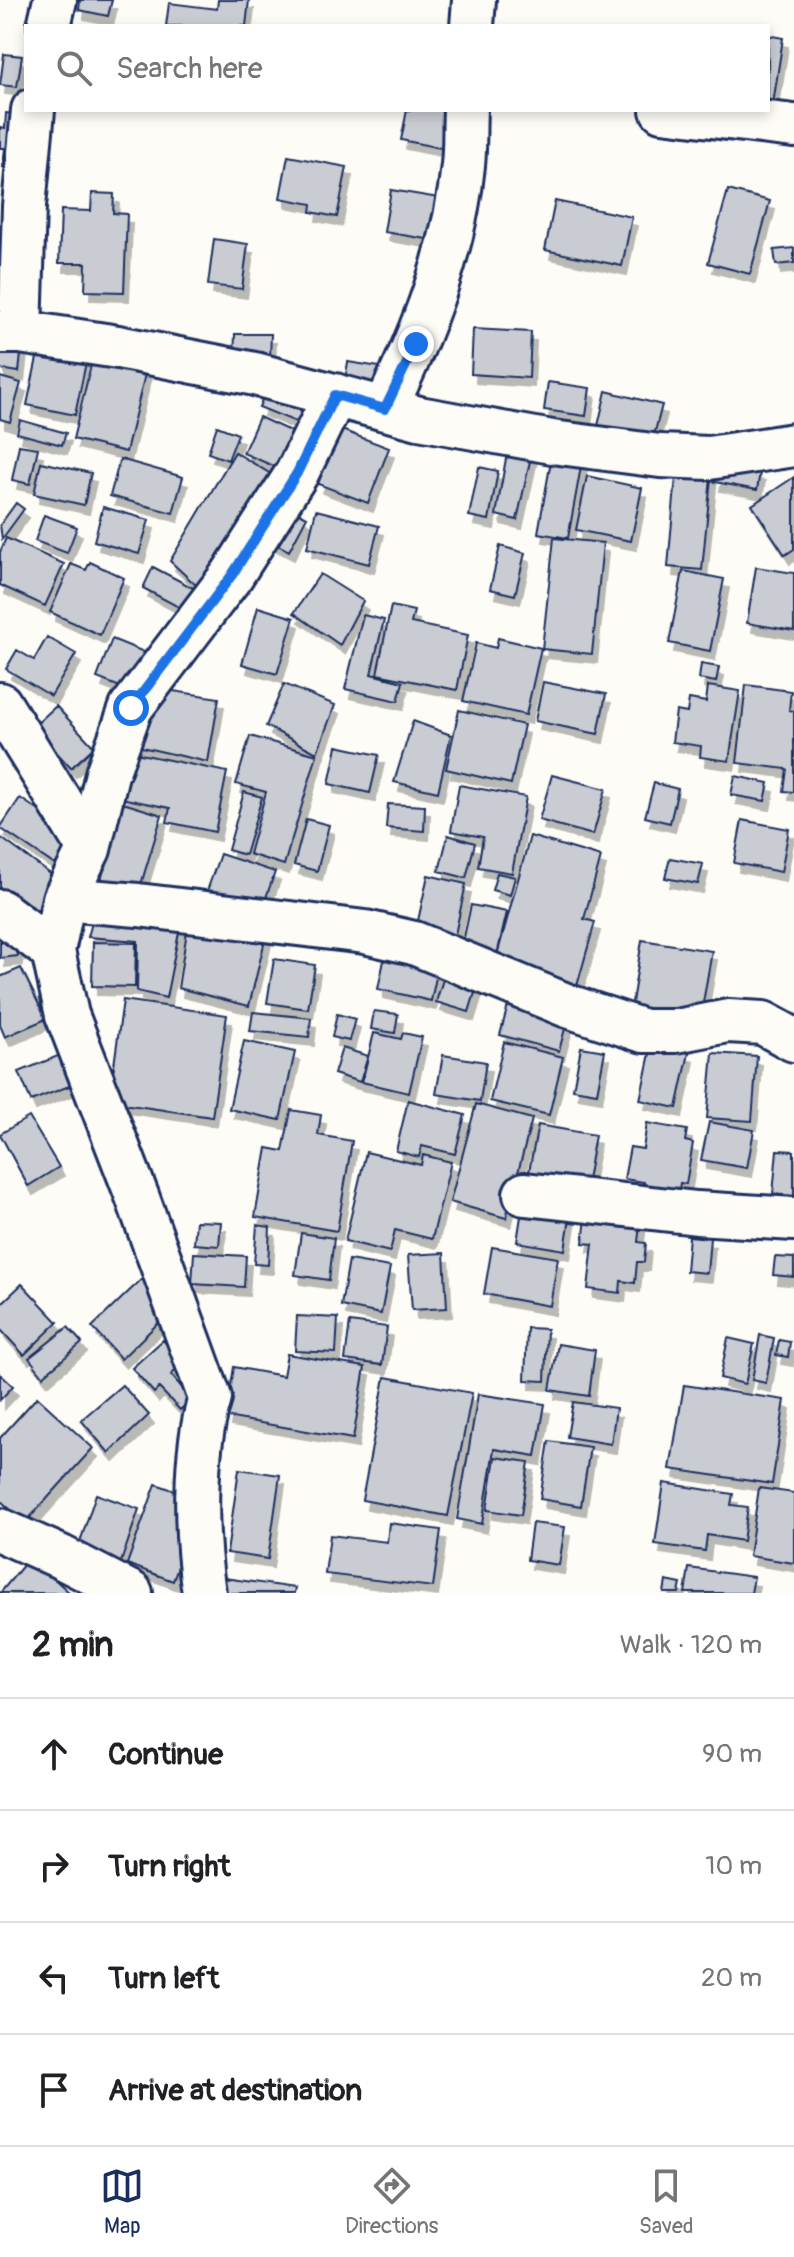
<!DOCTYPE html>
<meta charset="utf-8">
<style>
body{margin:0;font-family:Pangolin,sans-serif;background:#f2f2f2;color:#202124}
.stop{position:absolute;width:24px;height:24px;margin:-18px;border:6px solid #1a73e8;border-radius:50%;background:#fff}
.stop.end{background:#1a73e8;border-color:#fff;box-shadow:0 2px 8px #0008}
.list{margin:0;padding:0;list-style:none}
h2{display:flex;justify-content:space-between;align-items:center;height:104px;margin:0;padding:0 32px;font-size:34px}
h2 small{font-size:26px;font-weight:400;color:#757577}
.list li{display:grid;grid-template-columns:52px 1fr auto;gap:24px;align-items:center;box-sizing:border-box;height:112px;padding:0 32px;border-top:2px solid #e0e0e0}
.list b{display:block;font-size:30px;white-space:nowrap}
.list em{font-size:26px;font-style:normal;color:#757577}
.icon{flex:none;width:44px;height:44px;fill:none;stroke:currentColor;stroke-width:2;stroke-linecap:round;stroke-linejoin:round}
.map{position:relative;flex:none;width:794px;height:1593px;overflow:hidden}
.search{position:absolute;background:#fff;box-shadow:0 4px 12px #0003;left:24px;right:24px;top:24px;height:88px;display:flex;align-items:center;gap:20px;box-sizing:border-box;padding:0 28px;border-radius:0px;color:#757577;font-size:30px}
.sheet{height:552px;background:#fff}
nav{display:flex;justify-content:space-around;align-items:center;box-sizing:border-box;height:112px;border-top:2px solid #e0e0e0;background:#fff;font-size:22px;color:#757577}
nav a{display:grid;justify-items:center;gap:4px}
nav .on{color:#1b2f5e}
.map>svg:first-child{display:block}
.building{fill:#c9ccd3;stroke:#1b2f5e;stroke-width:2;filter:url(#shadow)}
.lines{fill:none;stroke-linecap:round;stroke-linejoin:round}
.minor-casing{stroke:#1b2f5e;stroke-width:48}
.minor{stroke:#fdfcf7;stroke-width:42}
.route{stroke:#1a73e8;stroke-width:10}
</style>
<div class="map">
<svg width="794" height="1593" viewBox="0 0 794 1593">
<defs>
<filter id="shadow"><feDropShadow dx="5" dy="9" stdDeviation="0" flood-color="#0004"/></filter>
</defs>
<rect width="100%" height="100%" fill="#fdfcf7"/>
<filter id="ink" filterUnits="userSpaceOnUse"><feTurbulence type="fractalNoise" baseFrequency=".0125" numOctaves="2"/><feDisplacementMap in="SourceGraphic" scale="16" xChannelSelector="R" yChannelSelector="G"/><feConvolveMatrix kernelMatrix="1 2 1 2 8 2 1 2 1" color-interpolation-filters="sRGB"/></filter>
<g filter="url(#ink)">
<path class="building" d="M 80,0 L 112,0 L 108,16 L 79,10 Z
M 218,0 L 249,0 L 246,26 L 166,26 L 169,3 L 217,9 Z
M 768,35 L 783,38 L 773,104 L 768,104 Z
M 4,54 L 22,56 L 17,87 L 0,85 Z
M 407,110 L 448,110 L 441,148 L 401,140 Z
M 6,113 L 30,116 L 24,169 L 3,167 L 5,148 L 0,148 L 0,127 L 5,128 Z
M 288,156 L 347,167 L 337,217 L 311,212 L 312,204 L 280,198 Z
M 391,190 L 445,199 L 439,241 L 384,232 Z
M 728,190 L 770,201 L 750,274 L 708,263 Z
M 92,193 L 114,194 L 113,213 L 127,214 L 124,292 L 85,291 L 86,263 L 59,263 L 61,210 L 91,211 Z
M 555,201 L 632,217 L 622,266 L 545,250 Z
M 214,239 L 248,244 L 242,289 L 208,285 Z
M 794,248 L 794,263 L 776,265 L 774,250 Z
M 473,329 L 531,332 L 529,378 L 471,374 Z
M 235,334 L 271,334 L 270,359 L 234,358 Z
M 41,339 L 89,348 L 75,415 L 27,405 Z
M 0,342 L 22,345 L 19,372 L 0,369 Z
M 94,353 L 147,366 L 126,452 L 73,439 Z
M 348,362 L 386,368 L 383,385 L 345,380 Z
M 0,377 L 21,383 L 10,422 L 0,419 Z
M 548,382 L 590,388 L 586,416 L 544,410 Z
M 267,388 L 321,410 L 313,429 L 259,407 Z
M 606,391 L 662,405 L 653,439 L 598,426 Z
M 259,417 L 294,433 L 278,468 L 243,453 Z
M 20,420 L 66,433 L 62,445 L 17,433 Z
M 217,426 L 238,434 L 228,460 L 208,453 Z
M 339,429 L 389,448 L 368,503 L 318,484 Z
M 19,445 L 38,448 L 30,484 L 12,480 Z
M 508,447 L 532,452 L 517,520 L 496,515 Z
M 235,452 L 274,476 L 199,588 L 170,561 Z
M 552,455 L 582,461 L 568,538 L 538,533 Z
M 120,459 L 183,477 L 173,513 L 110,496 Z
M 41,462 L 91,473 L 84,505 L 34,494 Z
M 719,463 L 760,472 L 757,490 L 715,482 Z
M 677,464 L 712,467 L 702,570 L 668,567 Z
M 479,467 L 498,471 L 489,520 L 469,516 Z
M 587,476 L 642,488 L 631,541 L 576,530 Z
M 794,477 L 794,549 L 785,555 L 752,505 Z
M 16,503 L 24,509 L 2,539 L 0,525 Z
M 103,507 L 149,520 L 139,554 L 94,541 Z
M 290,508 L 307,517 L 289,551 L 272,542 Z
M 316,510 L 379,526 L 369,564 L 307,548 Z
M 44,515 L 77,527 L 67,553 L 35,541 Z
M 6,538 L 64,564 L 45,606 L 0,585 L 0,552 Z
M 554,538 L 603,543 L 592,654 L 542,649 Z
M 500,546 L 525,553 L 515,595 L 490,589 Z
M 90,562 L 124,578 L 100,635 L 50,612 L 71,564 L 86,570 Z
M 153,567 L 197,590 L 186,611 L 143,588 Z
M 756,567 L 794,573 L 794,631 L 747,623 Z
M 683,571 L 724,579 L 710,651 L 669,643 Z
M 320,574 L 363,601 L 340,645 L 294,613 Z
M 391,606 L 414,611 L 411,623 L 468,635 L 457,690 L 377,674 Z
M 258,607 L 294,618 L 277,674 L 242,664 Z
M 363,615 L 384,620 L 371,674 L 403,682 L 398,701 L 345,689 Z
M 47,637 L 76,654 L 51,696 L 6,669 L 17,650 L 34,660 Z
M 498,638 L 541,648 L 526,715 L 463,701 L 476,643 L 496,648 Z
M 112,639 L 149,654 L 133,692 L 97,678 Z
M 701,664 L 719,667 L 716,682 L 699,679 Z
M 543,682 L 606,694 L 598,734 L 535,721 Z
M 284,684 L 335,705 L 317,753 L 266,726 Z
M 746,685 L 791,691 L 789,710 L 794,711 L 794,792 L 784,791 L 787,769 L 737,763 Z
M 708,686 L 740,691 L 729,761 L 700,757 L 701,746 L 672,742 L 676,711 L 687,713 L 689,699 L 706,702 Z
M 160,689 L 219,698 L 208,762 L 124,743 L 140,710 L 158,710 Z
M 56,706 L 94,747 L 71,768 L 33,727 Z
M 459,710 L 524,725 L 511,784 L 446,769 Z
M 413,721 L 451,735 L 438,792 L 394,782 Z
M 250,736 L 317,755 L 284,865 L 249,854 L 266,792 L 236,784 Z
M 337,746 L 379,755 L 370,793 L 329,784 Z
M 131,752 L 227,772 L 215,832 L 167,822 L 170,808 L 121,798 Z
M 552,775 L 606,789 L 593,835 L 539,820 Z
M 735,776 L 769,783 L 765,801 L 731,795 Z
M 654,783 L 678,789 L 670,823 L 645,817 Z
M 459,785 L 526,797 L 512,873 L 478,867 L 483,837 L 451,831 Z
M 244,792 L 262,797 L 245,855 L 228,850 Z
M 20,798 L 75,835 L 55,865 L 0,828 Z
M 123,803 L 162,815 L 139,891 L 101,880 Z
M 388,804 L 425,806 L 424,831 L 386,828 Z
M 306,819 L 329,825 L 317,871 L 294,865 Z
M 742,820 L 789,829 L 781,872 L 734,863 Z
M 448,835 L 475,843 L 466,878 L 439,871 Z
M 530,836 L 601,857 L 584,919 L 595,922 L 575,993 L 493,970 Z
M 0,837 L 64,884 L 36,922 L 0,896 Z
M 220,854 L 275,872 L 262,909 L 207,891 Z
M 670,858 L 703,864 L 698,884 L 665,878 Z
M 497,873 L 515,877 L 510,895 L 492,890 Z
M 428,875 L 466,884 L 454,939 L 416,930 Z
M 97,904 L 183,912 L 166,998 L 137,991 L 138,941 L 88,937 Z
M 471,905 L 507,912 L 496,959 L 461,951 Z
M 190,912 L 267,932 L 249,1006 L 178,988 Z
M 642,940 L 712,951 L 700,1020 L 631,1009 Z
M 17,941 L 18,956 L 0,958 L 0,942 Z
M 93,942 L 136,943 L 135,987 L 92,986 Z
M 386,951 L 439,963 L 431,1001 L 378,989 Z
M 274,959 L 315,965 L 308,1009 L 267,1003 Z
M 21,968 L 46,1019 L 5,1037 L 0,1025 L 0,977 Z
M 445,973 L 478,983 L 469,1012 L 436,1002 Z
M 511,994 L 570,1010 L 559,1051 L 500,1035 Z
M 123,1000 L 227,1015 L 212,1117 L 109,1102 Z
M 374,1011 L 398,1014 L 395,1033 L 371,1029 Z
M 253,1012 L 311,1018 L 309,1037 L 250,1031 Z
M 337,1014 L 355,1019 L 349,1041 L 332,1037 Z
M 374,1033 L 401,1039 L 403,1033 L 422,1037 L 409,1093 L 362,1082 Z
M 244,1041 L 295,1052 L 280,1120 L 229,1109 Z
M 504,1042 L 563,1057 L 549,1115 L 490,1101 Z
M 652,1044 L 689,1053 L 677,1108 L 640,1100 Z
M 581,1047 L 605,1051 L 597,1093 L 573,1089 Z
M 342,1048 L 368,1056 L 360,1082 L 334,1074 Z
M 65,1053 L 77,1083 L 31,1101 L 19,1072 Z
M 713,1053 L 757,1056 L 752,1121 L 707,1118 Z
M 443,1055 L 486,1062 L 480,1101 L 436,1094 Z
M 408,1100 L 465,1115 L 455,1154 L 422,1146 L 419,1157 L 396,1151 Z
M 476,1104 L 532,1119 L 506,1218 L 450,1202 Z
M 291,1110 L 321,1115 L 318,1135 L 352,1141 L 337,1231 L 255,1217 L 267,1148 L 283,1151 Z
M 29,1117 L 59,1167 L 28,1186 L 0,1134 Z
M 709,1122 L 754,1130 L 747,1168 L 701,1160 Z
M 647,1123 L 687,1130 L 685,1141 L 693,1143 L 686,1184 L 680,1183 L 678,1196 L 643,1190 L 644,1182 L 624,1179 L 630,1147 L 643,1149 Z
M 538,1125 L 595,1135 L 585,1192 L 527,1182 Z
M 777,1150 L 794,1151 L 794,1196 L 773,1194 Z
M 366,1152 L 421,1165 L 423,1155 L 451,1162 L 432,1239 L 395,1230 L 390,1252 L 345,1241 Z
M 523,1203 L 571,1211 L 565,1250 L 517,1242 Z
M 587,1210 L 641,1216 L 638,1242 L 646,1243 L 644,1262 L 637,1262 L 635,1283 L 621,1281 L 620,1293 L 588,1289 L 593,1244 L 583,1243 Z
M 196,1221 L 221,1222 L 219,1246 L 194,1244 Z
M 257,1225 L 270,1227 L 268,1265 L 254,1264 Z
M 301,1233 L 334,1238 L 329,1280 L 295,1275 Z
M 689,1236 L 710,1238 L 707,1273 L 686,1271 Z
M 492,1247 L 558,1258 L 550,1306 L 484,1294 Z
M 194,1253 L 246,1256 L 244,1287 L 192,1284 Z
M 444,1253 L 447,1308 L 412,1310 L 408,1255 Z
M 775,1257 L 794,1258 L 794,1277 L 773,1275 Z
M 349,1260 L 390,1267 L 381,1314 L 341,1306 Z
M 146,1275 L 176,1306 L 121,1359 L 92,1327 Z
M 22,1284 L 58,1322 L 24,1355 L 0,1329 L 0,1305 Z
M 297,1316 L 338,1318 L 336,1353 L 295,1351 Z
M 350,1322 L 387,1327 L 382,1365 L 345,1360 Z
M 68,1327 L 82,1343 L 43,1376 L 29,1358 Z
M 527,1328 L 547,1329 L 545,1381 L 525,1380 Z
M 760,1335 L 774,1338 L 766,1383 L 752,1380 Z
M 728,1338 L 754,1344 L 745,1384 L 720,1378 Z
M 163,1340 L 183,1363 L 171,1375 L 192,1399 L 180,1410 L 159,1388 L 154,1393 L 132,1368 Z
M 779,1340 L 790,1342 L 788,1357 L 776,1355 Z
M 558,1344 L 595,1350 L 589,1396 L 550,1390 Z
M 287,1354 L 365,1367 L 353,1439 L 226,1417 L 234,1367 L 283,1376 Z
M 0,1374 L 13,1386 L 0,1400 Z
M 385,1377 L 472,1393 L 448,1516 L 362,1500 Z
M 122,1385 L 149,1415 L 109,1453 L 81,1420 Z
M 684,1385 L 785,1400 L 772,1484 L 670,1469 Z
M 478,1394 L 545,1404 L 536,1456 L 494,1449 L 482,1524 L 457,1519 Z
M 37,1397 L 93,1448 L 25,1523 L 0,1500 L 0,1438 Z
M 573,1402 L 616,1408 L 611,1444 L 567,1437 Z
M 549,1441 L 590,1447 L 581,1506 L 540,1499 Z
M 495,1457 L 529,1462 L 521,1515 L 487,1510 Z
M 239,1469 L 280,1475 L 268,1559 L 227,1553 Z
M 664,1483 L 733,1494 L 731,1505 L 748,1507 L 743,1541 L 707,1535 L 705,1551 L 655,1544 Z
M 156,1484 L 190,1496 L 177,1531 L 189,1536 L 173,1581 L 127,1564 Z
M 759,1488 L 794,1493 L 794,1563 L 749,1556 Z
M 96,1494 L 139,1509 L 120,1565 L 77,1551 Z
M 389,1523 L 441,1530 L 433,1587 L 325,1574 L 330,1535 L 387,1542 Z
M 532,1523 L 565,1527 L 559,1565 L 527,1560 Z
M 30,1557 L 70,1593 L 0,1593 Z
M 689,1568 L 754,1577 L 751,1593 L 685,1593 Z
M 224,1578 L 295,1588 L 294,1593 L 223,1593 Z
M 666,1581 L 681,1584 L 679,1593 L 664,1593 Z"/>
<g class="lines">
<g class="minor-casing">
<path id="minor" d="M 49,26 L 55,0
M 472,26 L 474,0
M 662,110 L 794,126
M 0,332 L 20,332 L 118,347 L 255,374 L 419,418 L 552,442 L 660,456 L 709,458 L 794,445
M 20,332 L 24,206 L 33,110
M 385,409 C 422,333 455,250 463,165 C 465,147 464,128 465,110
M 0,704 L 89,849
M 64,899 L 138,905 L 365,932 L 414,943 L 568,1006 L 644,1031 L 676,1031 L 728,1021 L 763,1023 L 794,1040
M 0,911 L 53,951
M 525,1194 L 697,1213 L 794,1219
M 0,1530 L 61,1557 L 131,1593
M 204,1593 C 195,1536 193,1453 210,1398 L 137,1196 L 67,1015 L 53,951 L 64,899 L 89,849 L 107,774 L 131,708 L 232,575 L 297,473 L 335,395"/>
</g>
<use href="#minor" class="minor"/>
</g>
</g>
<g class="lines" filter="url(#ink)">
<path class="route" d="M 131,708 L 232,575 L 297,473 L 335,395 L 385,409 L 416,344"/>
</g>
</svg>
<div class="stop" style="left:131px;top:708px"></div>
<div class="stop end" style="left:416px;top:344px"></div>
<div class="search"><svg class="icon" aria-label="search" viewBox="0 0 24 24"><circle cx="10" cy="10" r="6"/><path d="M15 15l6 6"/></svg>Search here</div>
</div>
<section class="sheet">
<h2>2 min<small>Walk · 120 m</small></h2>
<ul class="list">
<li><svg class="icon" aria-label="ahead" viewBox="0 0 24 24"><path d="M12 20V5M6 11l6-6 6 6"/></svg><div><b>Continue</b></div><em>90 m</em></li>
<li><svg class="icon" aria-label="right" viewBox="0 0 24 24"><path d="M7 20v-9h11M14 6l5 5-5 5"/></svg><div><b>Turn right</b></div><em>10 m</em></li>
<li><svg class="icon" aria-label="left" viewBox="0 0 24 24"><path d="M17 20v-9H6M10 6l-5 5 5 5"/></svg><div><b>Turn left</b></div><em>20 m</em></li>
<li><svg class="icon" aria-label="arrive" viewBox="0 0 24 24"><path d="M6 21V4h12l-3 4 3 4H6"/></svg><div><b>Arrive at destination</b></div></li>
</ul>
</section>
<nav>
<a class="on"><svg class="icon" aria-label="map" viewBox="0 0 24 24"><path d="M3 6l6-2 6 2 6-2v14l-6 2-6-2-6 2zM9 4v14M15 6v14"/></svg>Map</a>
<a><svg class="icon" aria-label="directions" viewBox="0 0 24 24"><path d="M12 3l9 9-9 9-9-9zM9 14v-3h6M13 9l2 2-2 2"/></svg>Directions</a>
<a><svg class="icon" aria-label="saved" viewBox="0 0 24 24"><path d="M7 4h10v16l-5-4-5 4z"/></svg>Saved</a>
</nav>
